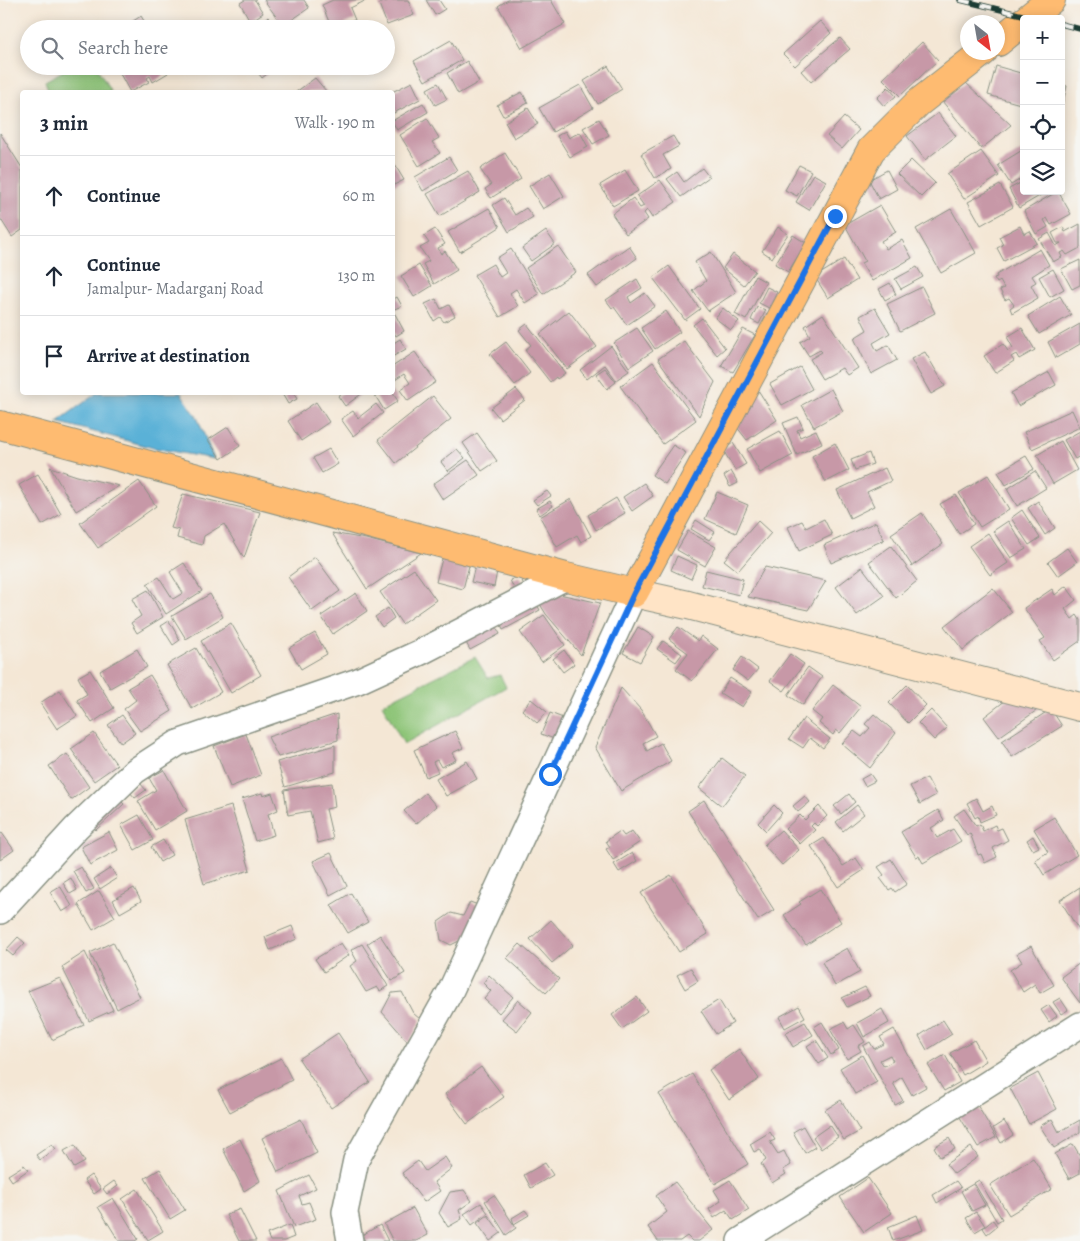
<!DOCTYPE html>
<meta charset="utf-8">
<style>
body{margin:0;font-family:Alegreya,serif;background:#f2f2f3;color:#1f2937}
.controls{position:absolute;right:15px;top:15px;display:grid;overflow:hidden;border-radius:5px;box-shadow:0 2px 12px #0003}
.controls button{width:45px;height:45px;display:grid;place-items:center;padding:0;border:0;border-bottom:1px solid #e0e1e3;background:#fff;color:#1f2937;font:25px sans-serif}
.compass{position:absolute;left:960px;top:15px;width:45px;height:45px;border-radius:50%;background:#fff;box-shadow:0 2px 12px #0003;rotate:149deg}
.stop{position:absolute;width:15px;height:15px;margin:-11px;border:4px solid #1a73e8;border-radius:50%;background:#fff}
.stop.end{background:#1a73e8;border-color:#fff;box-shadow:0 1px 5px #0008}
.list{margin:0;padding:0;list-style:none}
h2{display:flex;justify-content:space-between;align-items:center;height:65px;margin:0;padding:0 20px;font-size:21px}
h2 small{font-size:16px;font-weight:400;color:#747a83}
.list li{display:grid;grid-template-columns:32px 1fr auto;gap:15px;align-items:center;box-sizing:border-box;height:80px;padding:0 20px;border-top:1px solid #e0e1e3}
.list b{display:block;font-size:19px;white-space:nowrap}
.list p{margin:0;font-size:16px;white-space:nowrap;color:#747a83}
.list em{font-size:16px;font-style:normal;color:#747a83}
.icon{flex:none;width:28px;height:28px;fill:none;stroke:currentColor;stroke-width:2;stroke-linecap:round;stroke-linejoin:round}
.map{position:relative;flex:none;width:1080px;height:1241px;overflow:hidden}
.search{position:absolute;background:#fff;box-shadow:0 2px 12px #0003;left:20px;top:20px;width:375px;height:55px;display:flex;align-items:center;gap:12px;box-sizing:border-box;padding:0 18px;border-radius:28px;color:#747a83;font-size:19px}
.panel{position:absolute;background:#fff;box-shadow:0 2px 12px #0003;left:20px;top:90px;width:375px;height:305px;border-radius:5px}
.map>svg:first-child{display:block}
.green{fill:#8ec578;stroke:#568156}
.water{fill:#5ab1d7;stroke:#3c7786}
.building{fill:#c798a7;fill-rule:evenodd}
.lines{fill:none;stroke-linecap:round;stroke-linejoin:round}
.minor-casing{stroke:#8a9284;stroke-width:28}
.secondary-casing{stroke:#8a9284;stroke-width:30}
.primary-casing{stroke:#8a9284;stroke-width:30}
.minor{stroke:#fff;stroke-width:25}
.secondary{stroke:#ffe4c6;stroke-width:28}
.primary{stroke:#febb71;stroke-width:28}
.rail-casing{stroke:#1f3d34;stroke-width:5.5}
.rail{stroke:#f6f6f2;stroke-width:4;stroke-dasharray:11;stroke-linecap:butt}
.route{stroke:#1a73e8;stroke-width:6}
</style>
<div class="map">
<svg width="1080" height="1241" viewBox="0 0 1080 1241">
<rect width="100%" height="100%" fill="#f6f6f2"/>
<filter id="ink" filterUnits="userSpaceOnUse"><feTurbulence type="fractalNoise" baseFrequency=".02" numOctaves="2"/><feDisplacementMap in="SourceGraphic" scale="10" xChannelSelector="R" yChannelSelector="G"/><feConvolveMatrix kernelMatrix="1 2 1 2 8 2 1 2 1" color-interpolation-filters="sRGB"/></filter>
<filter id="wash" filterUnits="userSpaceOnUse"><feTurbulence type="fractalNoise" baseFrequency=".0096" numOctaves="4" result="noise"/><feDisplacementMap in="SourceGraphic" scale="20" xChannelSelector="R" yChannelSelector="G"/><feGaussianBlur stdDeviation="1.12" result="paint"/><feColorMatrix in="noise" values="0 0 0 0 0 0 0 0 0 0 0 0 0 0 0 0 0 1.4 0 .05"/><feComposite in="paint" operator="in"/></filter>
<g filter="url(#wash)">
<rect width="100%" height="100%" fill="#f4e7d5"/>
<path class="green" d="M 72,66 L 96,66 L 111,92 L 49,92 L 45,81 Z
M 475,657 L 488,678 L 500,675 L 506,687 L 404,744 L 382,704 Z"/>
<path class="water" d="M 97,393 L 181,393 L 197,417 L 214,459 L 154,448 L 57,422 Z"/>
<g id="blocks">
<path class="building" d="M 245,0 L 255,0 L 263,13 L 254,19 L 254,28 L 268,17 L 273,24 L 269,26 L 271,29 L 249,29 L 249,19 L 240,3 Z
M 264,0 L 304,0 L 309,8 L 283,26 Z
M 333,0 L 367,0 L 350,8 L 355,20 L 332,29 L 322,5 Z
M 390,0 L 408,0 L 414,15 L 387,25 L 379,4 Z
M 426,0 L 439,0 L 445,9 L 435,15 Z
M 508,0 L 551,0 L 565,24 L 522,48 L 498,6 Z
M 141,16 L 149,29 L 126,29 L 124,27 Z
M 820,21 L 831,33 L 795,66 L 783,54 Z
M 840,38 L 850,49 L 811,82 L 801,71 Z
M 451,40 L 462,60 L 425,81 L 414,61 Z
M 922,42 L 938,60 L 900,96 L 883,79 Z
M 467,61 L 479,82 L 458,94 L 447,73 Z
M 130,66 L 164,66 L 168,73 L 153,82 L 150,76 L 147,78 L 149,82 L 130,92 L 119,72 Z
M 253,66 L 277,66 L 262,78 Z
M 608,66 L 622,89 L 598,104 L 584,81 Z
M 996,66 L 1024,74 L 1024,105 L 988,95 Z
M 315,78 L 327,92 L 296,92 Z
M 412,82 L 420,99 L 392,114 L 392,92 Z
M 965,82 L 1011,125 L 981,149 L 942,101 Z
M 438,83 L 447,99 L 435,105 L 427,89 Z
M 1061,84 L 1067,86 L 1062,106 L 1061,106 Z
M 580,85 L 593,108 L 553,132 L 539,108 Z
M 888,87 L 896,96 L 884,106 L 877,98 Z
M 522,92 L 528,103 L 503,116 L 497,105 Z
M 423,103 L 428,112 L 397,130 L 392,121 Z
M 528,108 L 538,124 L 514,138 L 505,122 Z
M 938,113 L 956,136 L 925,160 L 907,136 Z
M 844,117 L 859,130 L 842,149 L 827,136 Z
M 427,118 L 439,138 L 432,142 L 440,153 L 419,166 L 400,135 Z
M 599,119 L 609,135 L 593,144 L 583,128 Z
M 565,131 L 569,138 L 580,132 L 588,147 L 570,157 L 557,136 Z
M 0,133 L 22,168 L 22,230 L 12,237 L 0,218 Z
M 673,136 L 679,146 L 663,155 L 671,169 L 655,178 L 641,154 Z
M 1024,149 L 1024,177 L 1011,185 L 998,165 Z
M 981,151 L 999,176 L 964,199 L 947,174 Z
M 505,153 L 521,179 L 491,198 L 485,189 L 491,185 L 480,169 Z
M 449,157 L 457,170 L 423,191 L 415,177 Z
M 392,160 L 404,180 L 392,186 Z
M 911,160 L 935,183 L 921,197 L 897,174 Z
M 799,165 L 811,171 L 797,196 L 785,190 Z
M 702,168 L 709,177 L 681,197 L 667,179 L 677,172 L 684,182 Z
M 625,170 L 638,191 L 613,206 L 600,185 Z
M 887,170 L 897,189 L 879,199 L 869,180 Z
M 468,171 L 480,192 L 440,216 L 427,194 Z
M 550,173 L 564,196 L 543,209 L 529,186 Z
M 813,174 L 826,181 L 809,210 L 796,202 Z
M 660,180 L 676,202 L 652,218 L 647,210 L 644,213 L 648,219 L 626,234 L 612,214 L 633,198 L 640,208 L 644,206 L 637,196 Z
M 1024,181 L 1024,191 L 1048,191 L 1019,208 L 1009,189 Z
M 1000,185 L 1013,207 L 981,225 L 968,202 Z
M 1058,191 L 1071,214 L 1051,225 L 1047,218 L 1044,220 L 1048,227 L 1036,234 L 1024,211 Z
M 504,198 L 515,215 L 526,208 L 533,217 L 509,232 L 493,205 Z
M 880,205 L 896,232 L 881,241 L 886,249 L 902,240 L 912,258 L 872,281 L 861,263 L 865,261 L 845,225 Z
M 489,208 L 500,227 L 460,252 L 448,232 Z
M 951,209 L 976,253 L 941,273 L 916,229 Z
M 1080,224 L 1080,248 L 1067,255 L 1064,251 L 1060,253 L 1062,257 L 1053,262 L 1039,239 L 1049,233 L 1056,246 L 1061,243 L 1057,243 L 1052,233 L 1063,227 L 1065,232 Z
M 1020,226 L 1024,234 L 1030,231 L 1037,243 L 1004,261 L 997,248 L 1003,245 L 999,237 Z
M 778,227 L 788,234 L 772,258 L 762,251 Z
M 435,229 L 445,244 L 438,248 L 441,254 L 445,251 L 457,270 L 434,284 L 423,264 L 429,261 L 420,248 L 429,243 L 424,236 Z
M 546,231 L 555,244 L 531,261 L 522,248 Z
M 793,235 L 806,243 L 788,272 L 775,264 Z
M 558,246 L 576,272 L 543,294 L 526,268 Z
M 629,246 L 637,258 L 597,287 L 588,275 Z
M 511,249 L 539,294 L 525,303 L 516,289 L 510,293 L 518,306 L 500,317 L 474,275 L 493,264 L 500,277 L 506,273 L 497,258 Z
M 1040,249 L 1049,265 L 1032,276 L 1036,282 L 1031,285 L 1038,298 L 1012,313 L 1010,308 L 1014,305 L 1009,298 L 1005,300 L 1000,290 L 1004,288 L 1000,281 L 997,283 L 994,278 L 997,277 L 996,275 Z
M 711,252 L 736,292 L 708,311 L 693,291 L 706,281 L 695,262 Z
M 733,254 L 755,271 L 744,285 L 723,268 Z
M 844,259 L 857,280 L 828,298 L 815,277 Z
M 1080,260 L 1080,285 L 1072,289 L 1061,269 Z
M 419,265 L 432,286 L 414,297 L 401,276 Z
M 669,266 L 700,309 L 685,320 L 653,278 Z
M 917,267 L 923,277 L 901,289 L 895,279 Z
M 1053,269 L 1064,289 L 1050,297 L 1039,277 Z
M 755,276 L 766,282 L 746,320 L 735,314 Z
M 637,279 L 642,288 L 628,297 L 631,303 L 645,293 L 655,306 L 627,325 L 614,307 L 612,308 L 606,300 Z
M 890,283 L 896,294 L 885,300 L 879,289 Z
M 767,287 L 777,292 L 769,308 L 759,303 Z
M 922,287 L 935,313 L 900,331 L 887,304 Z
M 1060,296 L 1071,315 L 1039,334 L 1028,316 Z
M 397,297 L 402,306 L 392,310 L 392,300 Z
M 436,299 L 441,309 L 449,305 L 455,316 L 444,322 L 440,317 L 434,321 L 425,304 Z
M 757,307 L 766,310 L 759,324 L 751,320 Z
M 723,308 L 739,321 L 731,330 L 715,318 Z
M 875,308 L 890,333 L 873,343 L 877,351 L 888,345 L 897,360 L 871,374 L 854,338 L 867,330 L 860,316 Z
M 569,311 L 597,347 L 567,369 L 540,334 Z
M 666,311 L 680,332 L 655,349 L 641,328 Z
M 395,314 L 404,331 L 396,336 L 392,330 L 392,315 Z
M 823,314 L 858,368 L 847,375 L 842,368 L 822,379 L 810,359 L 822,352 L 820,350 L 809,356 L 800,342 L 810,336 L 805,326 Z
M 702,318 L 725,348 L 717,355 L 693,325 Z
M 527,324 L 565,373 L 557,379 L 556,377 L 550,382 L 525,350 L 531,345 L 519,330 Z
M 1080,324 L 1080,344 L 1056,358 L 1048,342 Z
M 637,328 L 653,351 L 629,367 L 614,343 Z
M 1022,328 L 1035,350 L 1019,359 L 1016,354 L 1011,357 L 1014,361 L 995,373 L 984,356 L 1003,344 L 1008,351 L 1013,348 L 1007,337 Z
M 743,329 L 755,335 L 733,372 L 721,366 Z
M 400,339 L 406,349 L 392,357 L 392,344 Z
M 684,341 L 715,382 L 699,416 L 658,359 Z
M 506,342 L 530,373 L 515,385 L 490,354 Z
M 611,346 L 629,371 L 616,380 L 605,365 L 587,379 L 580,370 Z
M 415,352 L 436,382 L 408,401 L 400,390 L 410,383 L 404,374 L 392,382 L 392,367 Z
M 925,352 L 945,386 L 931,394 L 911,359 Z
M 653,362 L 696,420 L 663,444 L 620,386 Z
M 800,367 L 812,389 L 782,405 L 770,384 Z
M 605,368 L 616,382 L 607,389 L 596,374 Z
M 1049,372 L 1056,385 L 1018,406 L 1011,393 Z
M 516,389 L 525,400 L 500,419 L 491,408 Z
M 831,389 L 843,411 L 814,427 L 802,405 Z
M 758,390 L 777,420 L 747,440 L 736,426 Z
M 281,392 L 293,392 L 297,399 L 288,404 Z
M 344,392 L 364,392 L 345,406 L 338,396 Z
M 373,392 L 392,392 L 398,401 L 384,410 Z
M 433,396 L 451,419 L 396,463 L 378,440 Z
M 316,402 L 329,422 L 301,441 L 288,421 Z
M 376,404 L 383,413 L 353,436 L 341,419 L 353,411 L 358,418 Z
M 1072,410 L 1080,427 L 1032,449 L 1024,432 Z
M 798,417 L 803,428 L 797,430 L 800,437 L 816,430 L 822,443 L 797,455 L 783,423 Z
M 228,427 L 240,446 L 221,459 L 208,440 Z
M 780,431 L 793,455 L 760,473 L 747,449 Z
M 1080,431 L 1080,456 L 1075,459 L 1064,440 Z
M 477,433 L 497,461 L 482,471 L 463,443 Z
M 1061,441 L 1077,470 L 1053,484 L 1037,455 Z
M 733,443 L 746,464 L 735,470 L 723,450 Z
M 835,443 L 849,470 L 826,482 L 812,456 Z
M 673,445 L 686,453 L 665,484 L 652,475 Z
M 329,449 L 338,464 L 322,473 L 313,458 Z
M 457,449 L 465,458 L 448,471 L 441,462 Z
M 869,453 L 873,464 L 855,470 L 851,460 Z
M 1026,456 L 1034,469 L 1006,485 L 998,472 Z
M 468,460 L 479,475 L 443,500 L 433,484 Z
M 50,467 L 77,476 L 119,486 L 76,511 Z
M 885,468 L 891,481 L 867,492 L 874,506 L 850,518 L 837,490 Z
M 731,471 L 738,483 L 730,487 L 724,476 Z
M 1035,471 L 1046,488 L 1017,506 L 1007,489 Z
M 38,474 L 61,514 L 42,525 L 19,485 Z
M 988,475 L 1009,509 L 980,527 L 959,493 Z
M 139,481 L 156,506 L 98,548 L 80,523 Z
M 644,483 L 653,496 L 632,511 L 623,497 Z
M 547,491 L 551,496 L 537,505 L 533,500 Z
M 717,492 L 748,505 L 736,533 L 705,519 Z
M 183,494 L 260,512 L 244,558 L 224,524 L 204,536 L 202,545 L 177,538 L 179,530 L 171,528 Z
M 956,495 L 974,524 L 959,534 L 940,504 Z
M 616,498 L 625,513 L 596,530 L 588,515 Z
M 571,499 L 591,536 L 581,542 L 577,535 L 557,547 L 540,517 Z
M 550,501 L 553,506 L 540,515 L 536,509 Z
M 1038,501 L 1055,528 L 1045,535 L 1028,508 Z
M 1022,510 L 1040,538 L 1029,545 L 1011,518 Z
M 922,513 L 943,544 L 912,566 L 891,534 Z
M 824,519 L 832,535 L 799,551 L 788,527 L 802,521 L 806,528 Z
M 696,520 L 715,532 L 709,540 L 691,529 Z
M 758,521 L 771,533 L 738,571 L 724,560 Z
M 1008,521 L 1026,549 L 1011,558 L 993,531 Z
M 876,522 L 884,540 L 831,563 L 824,545 Z
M 688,531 L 716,547 L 705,566 L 677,550 Z
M 332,533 L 366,539 L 421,553 L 367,589 Z
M 988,533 L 1008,563 L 990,575 L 969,546 Z
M 891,546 L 917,581 L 896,598 L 869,562 Z
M 1067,548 L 1077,562 L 1058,576 L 1048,562 Z
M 443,555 L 470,562 L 463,589 L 436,582 Z
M 677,556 L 697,565 L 691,579 L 671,570 Z
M 315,557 L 340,591 L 312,611 L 288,577 Z
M 184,563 L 202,591 L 166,614 L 147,584 L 159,577 L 173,599 L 183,593 L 170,572 Z
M 475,566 L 497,571 L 494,587 L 471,582 Z
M 765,567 L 826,581 L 808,610 L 748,597 Z
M 862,567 L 884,596 L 857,615 L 836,587 Z
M 414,569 L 436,600 L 402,624 L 380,592 Z
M 706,570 L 743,579 L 739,595 L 702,586 Z
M 520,576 L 526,590 L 517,595 L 510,580 Z
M 1066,586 L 1076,600 L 1065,609 L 1072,619 L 1077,615 L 1080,620 L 1080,641 L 1053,660 L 1040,641 L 1045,638 L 1024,608 L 1052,589 L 1055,595 Z
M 993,588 L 1012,612 L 963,650 L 944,626 Z
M 148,590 L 163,617 L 137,633 L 131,623 L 141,616 L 132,599 Z
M 550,592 L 600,603 L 581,655 L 546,614 L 535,596 Z
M 356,593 L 367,611 L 333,634 L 321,616 Z
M 210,594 L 223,617 L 186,639 L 172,616 Z
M 534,599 L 540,610 L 503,630 L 498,619 Z
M 388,608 L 394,618 L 382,627 L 375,617 Z
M 544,615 L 565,645 L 542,662 L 520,632 Z
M 492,619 L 500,634 L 470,650 L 462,635 Z
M 169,621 L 180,640 L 173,645 L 161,626 Z
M 231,623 L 261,675 L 231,693 L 201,641 Z
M 638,627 L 654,637 L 640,662 L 623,653 Z
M 678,627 L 698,641 L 701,636 L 718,649 L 692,681 L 676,669 L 688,653 L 669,639 Z
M 315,633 L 327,654 L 301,669 L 289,648 Z
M 663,641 L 682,654 L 676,662 L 657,649 Z
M 196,648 L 221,692 L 192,709 L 167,665 Z
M 137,649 L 147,667 L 110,688 L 100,671 Z
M 564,650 L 574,664 L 563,672 L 553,659 Z
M 790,654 L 804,664 L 784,691 L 770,681 Z
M 742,657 L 758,669 L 748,681 L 733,670 Z
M 808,667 L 822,677 L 803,705 L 788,695 Z
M 90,670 L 114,708 L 92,723 L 77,700 L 87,694 L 78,677 Z
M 150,675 L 172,711 L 140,731 L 124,709 L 136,700 L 128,688 Z
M 730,678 L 752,692 L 742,707 L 720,693 Z
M 833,685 L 861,707 L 840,733 L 836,730 L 833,735 L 819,723 L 822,719 L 812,711 Z
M 907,685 L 926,705 L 908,723 L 889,703 Z
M 621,688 L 641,710 L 656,736 L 643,743 L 647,751 L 661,743 L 671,761 L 621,791 L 595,747 Z
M 60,690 L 77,716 L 57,729 L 40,703 Z
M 1010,697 L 1040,708 L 999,737 L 984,717 Z
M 531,699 L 547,712 L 537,723 L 522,710 Z
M 1051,709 L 1062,726 L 1012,757 L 1002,741 Z
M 931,710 L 947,728 L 934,740 L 918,723 Z
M 550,713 L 563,718 L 554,739 L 541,734 Z
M 337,714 L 338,740 L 278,757 L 268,737 Z
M 874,714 L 896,733 L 870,768 L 842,744 L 854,731 L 862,737 L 870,728 L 865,724 Z
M 122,715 L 135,733 L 121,743 L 108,725 Z
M 804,718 L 830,739 L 823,748 L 810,738 L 803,748 L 789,739 Z
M 455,731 L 463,748 L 452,753 L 456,760 L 441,767 L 437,760 L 433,762 L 438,772 L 426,777 L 414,750 Z
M 94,733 L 117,765 L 94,781 L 71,749 Z
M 246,734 L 261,775 L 230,787 L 214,746 Z
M 335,745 L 335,772 L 285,787 L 277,762 Z
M 67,754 L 89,787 L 71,800 L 49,766 Z
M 722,758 L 745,776 L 722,806 L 699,788 Z
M 467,761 L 477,779 L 446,796 L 436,779 Z
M 164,770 L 187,811 L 155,830 L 138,801 L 156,790 L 149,778 Z
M 870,774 L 875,781 L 865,786 L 861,779 Z
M 927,778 L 936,795 L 920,804 L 910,786 Z
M 140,783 L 146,790 L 135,798 L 129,791 Z
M 332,783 L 335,807 L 326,809 L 333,839 L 318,843 L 310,811 L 288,815 L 284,790 Z
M 262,793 L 263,796 L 272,793 L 278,810 L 268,814 L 274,835 L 255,841 L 242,799 Z
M 425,793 L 436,806 L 416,824 L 404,811 Z
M 849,794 L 855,802 L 841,814 L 834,806 Z
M 115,795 L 124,804 L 96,830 L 88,821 Z
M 805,796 L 810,802 L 798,812 L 793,806 Z
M 976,798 L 983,811 L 992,806 L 996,815 L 980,822 L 978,816 L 975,818 L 967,803 Z
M 704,800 L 774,910 L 758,920 L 688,811 Z
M 774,805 L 782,813 L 766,831 L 758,823 Z
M 857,805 L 864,814 L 843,831 L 836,822 Z
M 231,806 L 250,870 L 204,884 L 185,820 Z
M 819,806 L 827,816 L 817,826 L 814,823 L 811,826 L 815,830 L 800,844 L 785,829 L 800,815 L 805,820 Z
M 964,809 L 976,826 L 980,824 L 983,831 L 995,825 L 997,830 L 1002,828 L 1008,840 L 993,848 L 997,857 L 985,863 L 981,854 L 978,855 L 970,833 L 967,835 L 954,816 Z
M 938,810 L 944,820 L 931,828 L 937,838 L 953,829 L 961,841 L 923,863 L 919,856 L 916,857 L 901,832 Z
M 139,815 L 153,840 L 135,850 L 121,825 Z
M 1054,817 L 1077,855 L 1044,875 L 1035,860 L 1048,852 L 1034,829 Z
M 781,830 L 799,850 L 782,865 L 764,845 Z
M 620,831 L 624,836 L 632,831 L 640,842 L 613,860 L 606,849 L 610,847 L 606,841 Z
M 109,832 L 118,850 L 90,865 L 81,847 Z
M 2,833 L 14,850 L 0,860 L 0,834 Z
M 1033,836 L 1039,847 L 1033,850 L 1027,840 Z
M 824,838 L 843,866 L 856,858 L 864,870 L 838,887 L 811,846 Z
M 163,840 L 172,855 L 160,862 L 151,847 Z
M 331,853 L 347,886 L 330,895 L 313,861 Z
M 632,853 L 637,861 L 619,872 L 614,864 Z
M 891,859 L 907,884 L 895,892 L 892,888 L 889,890 L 880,878 L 884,875 L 878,867 Z
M 81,867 L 94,889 L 86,893 L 73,871 Z
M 111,868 L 117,878 L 100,889 L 94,879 Z
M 671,875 L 708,934 L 679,952 L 641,893 Z
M 71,878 L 77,890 L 70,894 L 63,883 Z
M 60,886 L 72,906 L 62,912 L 50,892 Z
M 1080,887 L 1080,932 L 1060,900 Z
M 134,888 L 141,901 L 120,913 L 113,900 Z
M 820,889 L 841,922 L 806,945 L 784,915 L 801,904 L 799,902 Z
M 99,891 L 115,917 L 93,930 L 78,904 Z
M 351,893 L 368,922 L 348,933 L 331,905 Z
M 470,902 L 486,908 L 471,935 L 451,945 L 441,940 L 438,922 L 451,913 L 463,916 Z
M 551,920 L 573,945 L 552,963 L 530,939 Z
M 292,926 L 297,939 L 270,950 L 265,937 Z
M 380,935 L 405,973 L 392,981 L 367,944 Z
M 18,937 L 25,943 L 13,956 L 6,950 Z
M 113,942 L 140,997 L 117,1009 L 90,953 Z
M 341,943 L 349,955 L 324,972 L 315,959 Z
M 362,944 L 388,986 L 380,991 L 377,987 L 366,992 L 350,966 L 357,961 L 351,950 Z
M 520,944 L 559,979 L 546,993 L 507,958 Z
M 1031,946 L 1054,985 L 1040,993 L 1035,984 L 1023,992 L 1010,970 L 1022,962 L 1017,954 Z
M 847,948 L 860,972 L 835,986 L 822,962 Z
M 85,952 L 113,1010 L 89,1021 L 62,967 Z
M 1080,963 L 1080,1003 L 1061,977 Z
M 691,968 L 698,981 L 685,989 L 677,975 Z
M 489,975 L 513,997 L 499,1013 L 484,999 L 491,991 L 483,983 Z
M 60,978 L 84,1025 L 52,1040 L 28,991 Z
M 865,987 L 870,996 L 847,1007 L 842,998 Z
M 402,992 L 413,1013 L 421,1020 L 409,1043 L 382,1012 L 392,993 Z
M 637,997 L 647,1011 L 622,1029 L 612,1015 Z
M 1060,998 L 1068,1010 L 1061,1014 L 1053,1002 Z
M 518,1000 L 532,1012 L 517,1031 L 502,1019 Z
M 719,1000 L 733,1023 L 716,1034 L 701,1011 Z
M 1049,1005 L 1057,1016 L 1049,1022 L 1041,1010 Z
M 799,1006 L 805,1017 L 785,1028 L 779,1017 Z
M 882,1009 L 889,1023 L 864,1037 L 857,1023 Z
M 943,1020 L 952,1034 L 927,1050 L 919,1036 Z
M 805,1022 L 813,1035 L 793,1047 L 785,1033 Z
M 822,1022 L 839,1050 L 831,1055 L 814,1027 Z
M 844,1022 L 848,1029 L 854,1025 L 865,1042 L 858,1046 L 861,1051 L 847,1059 L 830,1029 Z
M 894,1029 L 926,1087 L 912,1095 L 902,1077 L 893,1083 L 903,1101 L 895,1105 L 863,1046 L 870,1042 L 874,1049 L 884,1044 L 880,1037 ZM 890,1055 L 893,1061 L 884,1066 L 880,1060 Z
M 338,1033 L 370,1082 L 331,1108 L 299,1059 Z
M 816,1040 L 828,1058 L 819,1064 L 807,1046 Z
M 974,1040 L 986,1061 L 963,1075 L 950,1053 Z
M 739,1049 L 759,1079 L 729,1100 L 709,1070 Z
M 862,1055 L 877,1082 L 855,1094 L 840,1068 Z
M 945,1055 L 960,1082 L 944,1091 L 928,1065 Z
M 281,1058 L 292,1080 L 230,1112 L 218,1090 Z
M 481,1067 L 504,1097 L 467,1124 L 445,1094 Z
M 1038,1073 L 1057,1109 L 1029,1124 L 1010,1088 Z
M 692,1074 L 748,1164 L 715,1184 L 659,1094 Z
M 841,1100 L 860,1131 L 844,1140 L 825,1110 Z
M 976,1103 L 996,1137 L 978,1147 L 958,1114 Z
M 301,1119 L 317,1153 L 278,1172 L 262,1138 Z
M 1052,1119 L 1059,1132 L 1080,1120 L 1080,1132 L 1054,1148 L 1040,1126 Z
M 1004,1121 L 1013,1135 L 1001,1143 L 993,1128 Z
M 830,1125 L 838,1137 L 821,1149 L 813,1137 Z
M 803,1126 L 815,1147 L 805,1153 L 793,1132 Z
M 770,1132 L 775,1140 L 770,1142 L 778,1154 L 784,1151 L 791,1165 L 783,1170 L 786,1174 L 772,1183 L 761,1164 L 766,1160 L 760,1149 L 754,1152 L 750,1144 Z
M 949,1138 L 955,1149 L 940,1157 L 934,1147 Z
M 240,1139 L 260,1181 L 244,1191 L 223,1149 Z
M 52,1144 L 56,1149 L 40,1160 L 36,1155 Z
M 1073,1144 L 1080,1156 L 1080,1173 L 1069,1179 L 1055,1154 Z
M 75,1145 L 85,1162 L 74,1168 L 64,1151 Z
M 971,1147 L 978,1157 L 954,1174 L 946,1164 Z
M 445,1157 L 452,1168 L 434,1182 L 440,1191 L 424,1202 L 402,1173 L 418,1161 L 425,1171 Z
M 1033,1158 L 1052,1189 L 1009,1215 L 990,1185 Z
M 545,1163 L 553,1175 L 531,1188 L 524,1175 Z
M 24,1165 L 28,1170 L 12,1181 L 8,1175 Z
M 160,1169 L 185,1210 L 170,1219 L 145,1178 Z
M 91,1175 L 101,1189 L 94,1194 L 84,1180 Z
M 309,1175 L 316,1188 L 299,1196 L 302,1204 L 309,1202 L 316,1219 L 294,1227 L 279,1191 Z
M 868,1178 L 892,1213 L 864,1232 L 840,1197 Z
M 730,1180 L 749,1210 L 733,1220 L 726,1210 L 714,1218 L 709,1209 L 721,1201 L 714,1190 Z
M 979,1180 L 1002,1219 L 997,1222 L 974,1183 Z
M 114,1181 L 118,1186 L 107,1194 L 103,1189 Z
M 956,1181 L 961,1188 L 937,1203 L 933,1195 Z
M 675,1182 L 713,1230 L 699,1241 L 692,1241 L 687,1236 L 680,1241 L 658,1241 L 648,1227 L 667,1212 L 656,1196 Z
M 973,1184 L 985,1205 L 972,1211 L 961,1191 Z
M 137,1189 L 163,1231 L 148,1240 L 122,1199 Z
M 464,1190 L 472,1201 L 459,1210 L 462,1219 L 448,1227 L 439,1213 L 450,1192 Z
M 494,1195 L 516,1228 L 506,1235 L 485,1201 Z
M 113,1198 L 138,1239 L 135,1241 L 119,1241 L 98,1207 Z
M 481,1203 L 488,1213 L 472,1225 L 464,1214 Z
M 413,1208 L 428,1235 L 416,1241 L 393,1241 L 384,1224 Z
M 240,1209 L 256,1241 L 239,1241 L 226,1215 Z
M 525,1210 L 529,1215 L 514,1224 L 512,1218 Z
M 976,1212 L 985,1226 L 975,1232 L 966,1218 Z
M 488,1215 L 501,1233 L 490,1241 L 477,1223 Z
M 917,1215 L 923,1230 L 893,1241 L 888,1227 Z
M 993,1220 L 997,1226 L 987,1234 L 983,1228 Z
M 290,1225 L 294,1237 L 284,1241 L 270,1241 L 267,1234 Z
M 380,1225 L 388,1241 L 365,1241 L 362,1235 Z"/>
</g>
</g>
<g filter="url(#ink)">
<use href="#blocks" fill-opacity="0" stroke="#8a9284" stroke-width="1"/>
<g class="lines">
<g class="minor-casing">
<path id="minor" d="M 0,911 L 76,828 L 135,771 L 178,743 L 358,681 L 421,652 L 566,577
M 350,1241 L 345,1212 L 356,1160 L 450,992 L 634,593
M 740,1241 L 1080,1025"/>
</g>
<g class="secondary-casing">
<path id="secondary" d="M 634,593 L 688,605 L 1080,707"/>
</g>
<g class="primary-casing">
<path id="primary" d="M 1027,19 L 1051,0
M 998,42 L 1024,21
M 0,425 L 566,577 L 634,593 L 871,150 L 918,103 L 983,52"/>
</g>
<use href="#minor" class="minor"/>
<use href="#secondary" class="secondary"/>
<use href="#primary" class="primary"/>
<g class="rail-casing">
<path id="rail" d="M 960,0 L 1039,19
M 1061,24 L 1080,29"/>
</g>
<use href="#rail" class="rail"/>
</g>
</g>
<g class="lines" filter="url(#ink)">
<path class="route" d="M 550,774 L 634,593 L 835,216"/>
</g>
</svg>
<div class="controls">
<button>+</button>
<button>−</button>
<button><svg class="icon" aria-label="locate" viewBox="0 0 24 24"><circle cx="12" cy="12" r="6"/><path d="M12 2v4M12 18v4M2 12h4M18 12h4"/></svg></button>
<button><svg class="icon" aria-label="layers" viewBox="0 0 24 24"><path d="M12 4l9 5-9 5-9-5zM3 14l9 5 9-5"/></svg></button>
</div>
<svg class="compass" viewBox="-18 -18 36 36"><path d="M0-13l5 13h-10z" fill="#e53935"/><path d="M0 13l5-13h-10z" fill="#747a83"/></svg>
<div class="stop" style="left:550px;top:774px"></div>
<div class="stop end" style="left:835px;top:216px"></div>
<div class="search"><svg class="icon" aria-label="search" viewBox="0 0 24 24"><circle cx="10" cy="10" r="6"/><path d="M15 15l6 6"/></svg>Search here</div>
<section class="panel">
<h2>3 min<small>Walk · 190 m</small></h2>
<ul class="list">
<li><svg class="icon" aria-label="ahead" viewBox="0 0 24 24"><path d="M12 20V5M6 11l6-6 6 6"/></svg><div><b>Continue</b></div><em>60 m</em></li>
<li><svg class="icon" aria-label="ahead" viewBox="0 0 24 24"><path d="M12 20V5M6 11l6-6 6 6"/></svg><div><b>Continue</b><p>Jamalpur- Madarganj Road</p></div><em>130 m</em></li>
<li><svg class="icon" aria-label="arrive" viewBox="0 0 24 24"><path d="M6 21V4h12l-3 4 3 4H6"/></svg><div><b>Arrive at destination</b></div></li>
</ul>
</section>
</div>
